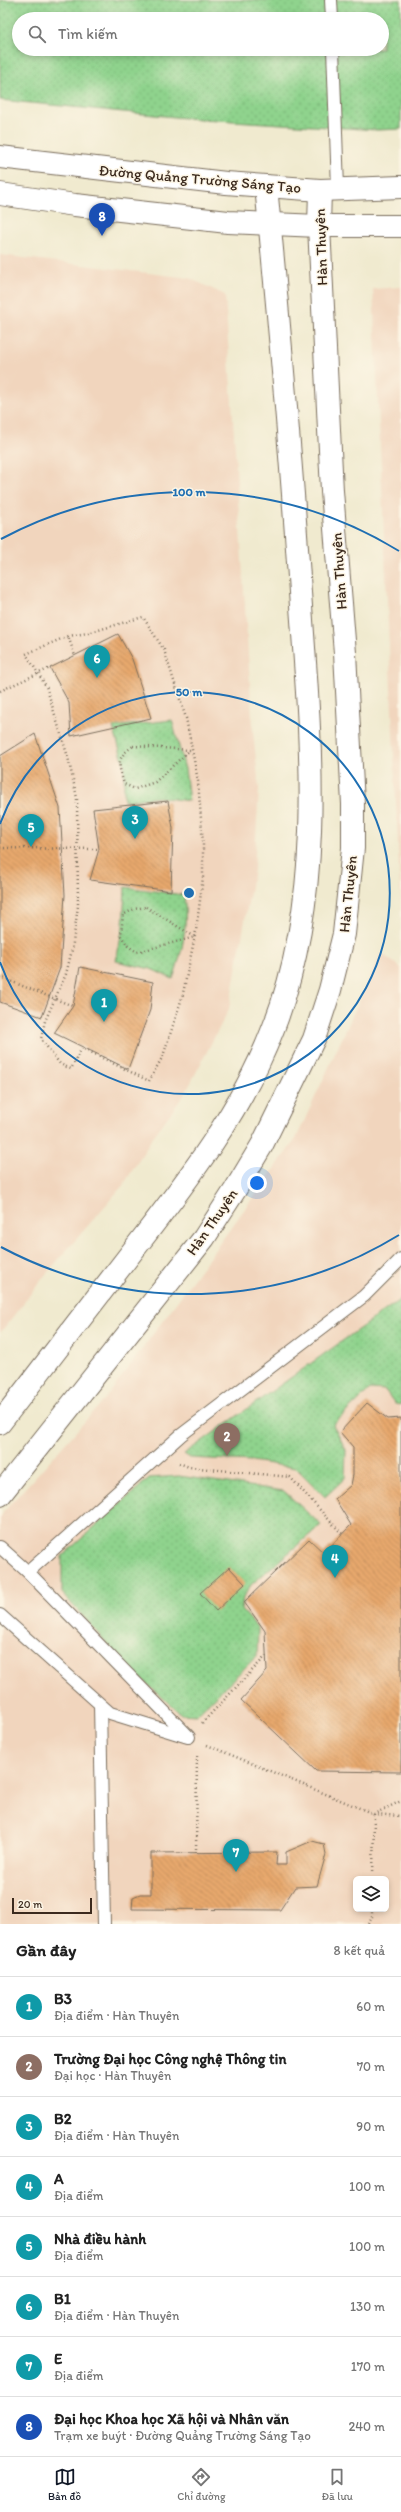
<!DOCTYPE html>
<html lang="vi">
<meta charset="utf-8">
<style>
body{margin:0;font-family:Itim,sans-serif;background:#f2f2f2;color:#222}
.controls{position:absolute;right:12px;bottom:12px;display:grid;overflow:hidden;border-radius:6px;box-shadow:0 2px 6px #0003}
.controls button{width:36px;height:36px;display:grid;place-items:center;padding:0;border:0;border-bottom:1px solid #e0e0e0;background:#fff;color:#222;font:20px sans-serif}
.scale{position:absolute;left:12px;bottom:10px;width:80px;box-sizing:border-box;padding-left:4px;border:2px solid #3b2a1e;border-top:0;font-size:11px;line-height:14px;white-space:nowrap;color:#3b2a1e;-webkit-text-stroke:3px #fcf5e5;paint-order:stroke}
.you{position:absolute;left:257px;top:1183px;width:14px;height:14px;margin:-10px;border:3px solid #fff;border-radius:50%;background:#1a73e8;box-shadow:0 0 0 6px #1a73e833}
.badge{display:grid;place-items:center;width:26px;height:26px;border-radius:50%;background:#111827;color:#fff;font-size:13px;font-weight:700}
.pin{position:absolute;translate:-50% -33px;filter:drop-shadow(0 1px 2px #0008)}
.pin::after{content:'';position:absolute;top:21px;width:14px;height:12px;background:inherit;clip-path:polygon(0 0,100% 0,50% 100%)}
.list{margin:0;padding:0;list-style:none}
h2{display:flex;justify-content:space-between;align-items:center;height:52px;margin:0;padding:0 16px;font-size:17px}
h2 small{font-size:13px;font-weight:400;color:#767676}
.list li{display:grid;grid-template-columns:26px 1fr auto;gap:12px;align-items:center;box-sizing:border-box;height:60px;padding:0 16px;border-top:1px solid #e0e0e0}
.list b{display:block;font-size:15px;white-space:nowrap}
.list p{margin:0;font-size:13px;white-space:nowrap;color:#767676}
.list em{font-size:13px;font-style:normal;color:#767676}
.icon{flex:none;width:22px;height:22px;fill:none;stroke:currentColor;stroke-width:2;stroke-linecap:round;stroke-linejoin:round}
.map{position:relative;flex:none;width:401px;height:1924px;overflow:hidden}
.search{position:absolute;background:#fff;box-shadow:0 2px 6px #0003;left:12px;right:12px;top:12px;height:44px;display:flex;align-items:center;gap:10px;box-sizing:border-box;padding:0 14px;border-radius:22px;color:#767676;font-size:15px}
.sheet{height:532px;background:#fff}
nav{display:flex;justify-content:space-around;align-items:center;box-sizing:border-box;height:56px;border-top:1px solid #e0e0e0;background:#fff;font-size:11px;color:#767676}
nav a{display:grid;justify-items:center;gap:2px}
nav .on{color:#111827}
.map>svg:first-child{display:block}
.built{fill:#f1d5bd;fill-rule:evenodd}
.grass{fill:url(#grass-dots);stroke:#657e56;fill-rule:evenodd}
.building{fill:url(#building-back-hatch)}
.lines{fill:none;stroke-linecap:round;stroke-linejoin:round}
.service-casing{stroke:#7a6d5c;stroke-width:14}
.minor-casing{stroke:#7a6d5c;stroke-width:24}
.tertiary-casing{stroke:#7a6d5c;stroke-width:24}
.path{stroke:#7a6d5c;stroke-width:2.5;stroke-dasharray:1 3;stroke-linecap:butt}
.service{stroke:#fff;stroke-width:12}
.minor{stroke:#fff;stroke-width:22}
.tertiary{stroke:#fff;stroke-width:22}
.ring{fill:none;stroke:#1f6fb2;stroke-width:2}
.labels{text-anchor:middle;stroke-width:3;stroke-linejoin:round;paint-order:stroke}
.street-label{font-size:15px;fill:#3b2a1e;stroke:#fcf5e5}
.centre{fill:#1f6fb2;stroke:#fcf5e5;stroke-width:2}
.ring-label{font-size:12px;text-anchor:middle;font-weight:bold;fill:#1f6fb2;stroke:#fcf5e5;stroke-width:3;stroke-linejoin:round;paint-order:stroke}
</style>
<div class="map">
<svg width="401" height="1924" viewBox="0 0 401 1924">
<defs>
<pattern id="grass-dots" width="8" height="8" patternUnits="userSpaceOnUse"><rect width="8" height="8" fill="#8fd38d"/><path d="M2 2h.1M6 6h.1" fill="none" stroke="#7cb579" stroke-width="1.8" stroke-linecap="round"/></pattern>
<pattern id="building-back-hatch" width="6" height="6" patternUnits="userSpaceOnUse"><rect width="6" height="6" fill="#e7a86d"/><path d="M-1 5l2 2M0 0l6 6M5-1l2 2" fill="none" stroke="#bc8959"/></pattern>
</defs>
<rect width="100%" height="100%" fill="#fcf5e5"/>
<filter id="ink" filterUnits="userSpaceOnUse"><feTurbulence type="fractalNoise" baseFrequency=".025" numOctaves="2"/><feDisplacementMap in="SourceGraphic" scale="8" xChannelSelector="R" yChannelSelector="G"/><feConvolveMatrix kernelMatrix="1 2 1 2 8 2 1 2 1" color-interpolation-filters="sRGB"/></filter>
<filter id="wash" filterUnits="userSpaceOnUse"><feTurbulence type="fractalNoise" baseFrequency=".012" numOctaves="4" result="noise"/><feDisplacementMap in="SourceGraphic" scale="16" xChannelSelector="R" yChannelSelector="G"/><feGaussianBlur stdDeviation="0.9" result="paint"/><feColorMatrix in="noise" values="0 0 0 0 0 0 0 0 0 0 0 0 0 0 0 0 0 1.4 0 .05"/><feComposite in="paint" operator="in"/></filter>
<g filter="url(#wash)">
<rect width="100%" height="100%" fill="#f0eacf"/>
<path class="built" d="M 0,255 L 189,278 L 225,295 L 253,732 L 259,788 L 254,870 L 229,1009 L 186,1092 L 152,1138 L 124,1184 L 46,1274 L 0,1333 Z
M 401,287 L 401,911 L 373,289 Z
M 381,953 L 401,968 L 401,1924 L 0,1924 L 0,1516 L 107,1397 L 296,1139 ZM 356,1879 L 386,1879 L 386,1909 L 356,1909 Z"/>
<path class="grass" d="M 0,0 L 401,0 L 401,129 L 377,130 L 185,118 L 0,100 ZM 19,19 L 382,19 L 382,49 L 19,49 Z
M 172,720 L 185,769 L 189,801 L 159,797 L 124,801 L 124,764 L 113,727 Z
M 125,887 L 184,895 C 188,926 183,950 173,979 L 151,969 L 116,961 L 123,926 Z
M 401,1299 L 401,1405 L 395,1404 L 385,1390 L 370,1389 L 333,1425 L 346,1450 L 345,1478 L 325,1497 L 296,1468 L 252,1461 L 190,1458 L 184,1454 Z
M 179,1476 L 284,1491 L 321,1525 L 251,1585 L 243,1598 L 241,1609 L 258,1628 L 257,1656 L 196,1715 L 181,1714 L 127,1666 L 62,1593 L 62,1556 L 149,1478 Z"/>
<g id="blocks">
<path class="building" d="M 118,634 L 132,659 L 151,718 L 71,736 L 69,703 L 50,668 Z
M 35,734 L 60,808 L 65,895 L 60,968 L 42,1017 L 0,1002 L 0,756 Z
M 168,801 L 173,828 L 171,891 L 90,880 L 99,849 L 93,809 Z
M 80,967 L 153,982 L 150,1010 L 128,1069 L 54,1033 L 73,1006 Z
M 367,1403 L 388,1419 L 401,1418 L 401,1772 L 316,1771 L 241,1700 L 267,1671 L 265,1631 L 244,1602 L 309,1539 L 324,1553 L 351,1525 L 335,1499 L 351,1485 L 353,1475 L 353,1447 L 340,1432 Z
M 229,1567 L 245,1584 L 216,1611 L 200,1593 Z
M 312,1841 L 324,1844 L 326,1854 L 317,1886 L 295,1887 L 280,1910 L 132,1909 L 133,1897 L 140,1894 L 151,1894 L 151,1853 L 277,1852 L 276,1865 L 286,1865 L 286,1852 Z"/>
</g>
</g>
<g filter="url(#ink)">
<use href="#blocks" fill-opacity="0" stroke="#7a6d5c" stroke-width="1"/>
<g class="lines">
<g class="service-casing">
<path id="service" d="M 331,0 L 332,19
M 333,49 L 338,188
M 0,1547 L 28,1572 L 189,1737
M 28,1572 L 181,1435 L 364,1296 L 401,1259
M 0,1615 L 110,1713 L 188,1737
M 100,1704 L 104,1924"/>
</g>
<g class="minor-casing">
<path id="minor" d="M 0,1423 C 45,1365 90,1307 135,1248 C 188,1180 242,1110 273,1029 C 327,891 310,736 300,592 C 291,456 279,321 266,186
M 0,1495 L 204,1238 L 235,1190 L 262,1145 L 314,1039 L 330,990 L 344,934 L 353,848 L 353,804 L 345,653 L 332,491 L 319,226 L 320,190"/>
</g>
<g class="tertiary-casing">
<path id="tertiary" d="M 0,157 L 226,183 L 320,190 L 401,187
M 0,194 L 75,205 L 228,222 L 319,226 L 401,226"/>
</g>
<path class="path" d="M 68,636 L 88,633 L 143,617 L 164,650 L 186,718 L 198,781 L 203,844 L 203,877 L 196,931 L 182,998 L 163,1056 L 149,1081 L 82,1048 L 71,1069 L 60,1064 L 41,1039 L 45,1021 L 66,974 L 72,950 L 78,906 L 77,798 L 68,757 L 46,686 L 26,654 L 68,636 L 75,656
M 0,691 L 50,668
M 133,746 L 190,750 L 155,782 L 135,789 L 124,784 C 118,764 116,758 133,746 Z
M 0,848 L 99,849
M 146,907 L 195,937 L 137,952 L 128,946 L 121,936 L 123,915 L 134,909 Z
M 0,977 L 73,1006
M 179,1463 L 189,1467 L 290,1477 L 342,1534
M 202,1723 L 267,1655
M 207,1745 L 374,1814 L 401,1816
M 196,1853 L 197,1755
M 373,1879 L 374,1814 L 401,1801
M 368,1924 L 372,1918 L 372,1909"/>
<use href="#service" class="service"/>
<use href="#minor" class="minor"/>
<use href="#tertiary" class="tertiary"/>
</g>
</g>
<g class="ring">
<path d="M0 824A201 201 0 1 1 0 962"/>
<path d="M399 1235A401 401 0 0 1 1 1247M1 539A401 401 0 0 1 399 551"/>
</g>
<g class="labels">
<g class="street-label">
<text transform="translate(200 179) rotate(5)" y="5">Đường Quảng Trường Sáng Tạo</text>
<text transform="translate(321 247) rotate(-92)" y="5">Hàn Thuyên</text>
<text transform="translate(339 571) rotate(-94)" y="5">Hàn Thuyên</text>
<text transform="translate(348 894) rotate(-84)" y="5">Hàn Thuyên</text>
<text transform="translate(212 1222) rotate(-55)" y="5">Hàn Thuyên</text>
</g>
</g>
<circle cx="189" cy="893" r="6" class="centre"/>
<g class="ring-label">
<text x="189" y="496">100 m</text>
<text x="189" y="696">50 m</text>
</g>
</svg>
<div class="controls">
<button><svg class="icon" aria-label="layers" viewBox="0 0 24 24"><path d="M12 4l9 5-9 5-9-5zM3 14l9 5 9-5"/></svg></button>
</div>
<div class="scale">20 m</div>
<div class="you"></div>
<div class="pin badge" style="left:104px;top:1022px;background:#0f9aa8">1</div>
<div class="pin badge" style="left:227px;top:1456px;background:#8d6e63">2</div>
<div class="pin badge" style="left:135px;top:839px;background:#0f9aa8">3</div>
<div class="pin badge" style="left:335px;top:1578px;background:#0f9aa8">4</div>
<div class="pin badge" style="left:31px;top:847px;background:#0f9aa8">5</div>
<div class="pin badge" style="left:97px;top:678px;background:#0f9aa8">6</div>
<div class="pin badge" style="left:236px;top:1872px;background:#0f9aa8">7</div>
<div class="pin badge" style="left:102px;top:236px;background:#1a4fb4">8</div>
<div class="search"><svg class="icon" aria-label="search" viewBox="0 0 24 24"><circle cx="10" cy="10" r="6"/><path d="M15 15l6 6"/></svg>Tìm kiếm</div>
</div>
<section class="sheet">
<h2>Gần đây<small>8 kết quả</small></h2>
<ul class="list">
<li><span class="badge" style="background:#0f9aa8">1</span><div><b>B3</b><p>Địa điểm · Hàn Thuyên</p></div><em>60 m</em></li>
<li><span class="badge" style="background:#8d6e63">2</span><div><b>Trường Đại học Công nghệ Thông tin</b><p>Đại học · Hàn Thuyên</p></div><em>70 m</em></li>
<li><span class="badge" style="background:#0f9aa8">3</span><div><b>B2</b><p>Địa điểm · Hàn Thuyên</p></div><em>90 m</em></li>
<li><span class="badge" style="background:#0f9aa8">4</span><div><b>A</b><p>Địa điểm</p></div><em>100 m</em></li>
<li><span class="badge" style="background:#0f9aa8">5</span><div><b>Nhà điều hành</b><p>Địa điểm</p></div><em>100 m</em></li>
<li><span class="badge" style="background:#0f9aa8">6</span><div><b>B1</b><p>Địa điểm · Hàn Thuyên</p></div><em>130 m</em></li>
<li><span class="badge" style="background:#0f9aa8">7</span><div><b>E</b><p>Địa điểm</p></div><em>170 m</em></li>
<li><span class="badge" style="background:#1a4fb4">8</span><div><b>Đại học Khoa học Xã hội và Nhân văn</b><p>Trạm xe buýt · Đường Quảng Trường Sáng Tạo</p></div><em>240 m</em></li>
</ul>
</section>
<nav>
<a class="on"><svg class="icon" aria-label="map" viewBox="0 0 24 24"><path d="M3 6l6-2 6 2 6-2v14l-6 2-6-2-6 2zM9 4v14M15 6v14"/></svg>Bản đồ</a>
<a><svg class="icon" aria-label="directions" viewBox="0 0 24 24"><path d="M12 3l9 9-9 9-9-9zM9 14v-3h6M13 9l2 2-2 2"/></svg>Chỉ đường</a>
<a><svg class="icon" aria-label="saved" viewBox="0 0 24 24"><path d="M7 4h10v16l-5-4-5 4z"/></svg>Đã lưu</a>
</nav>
